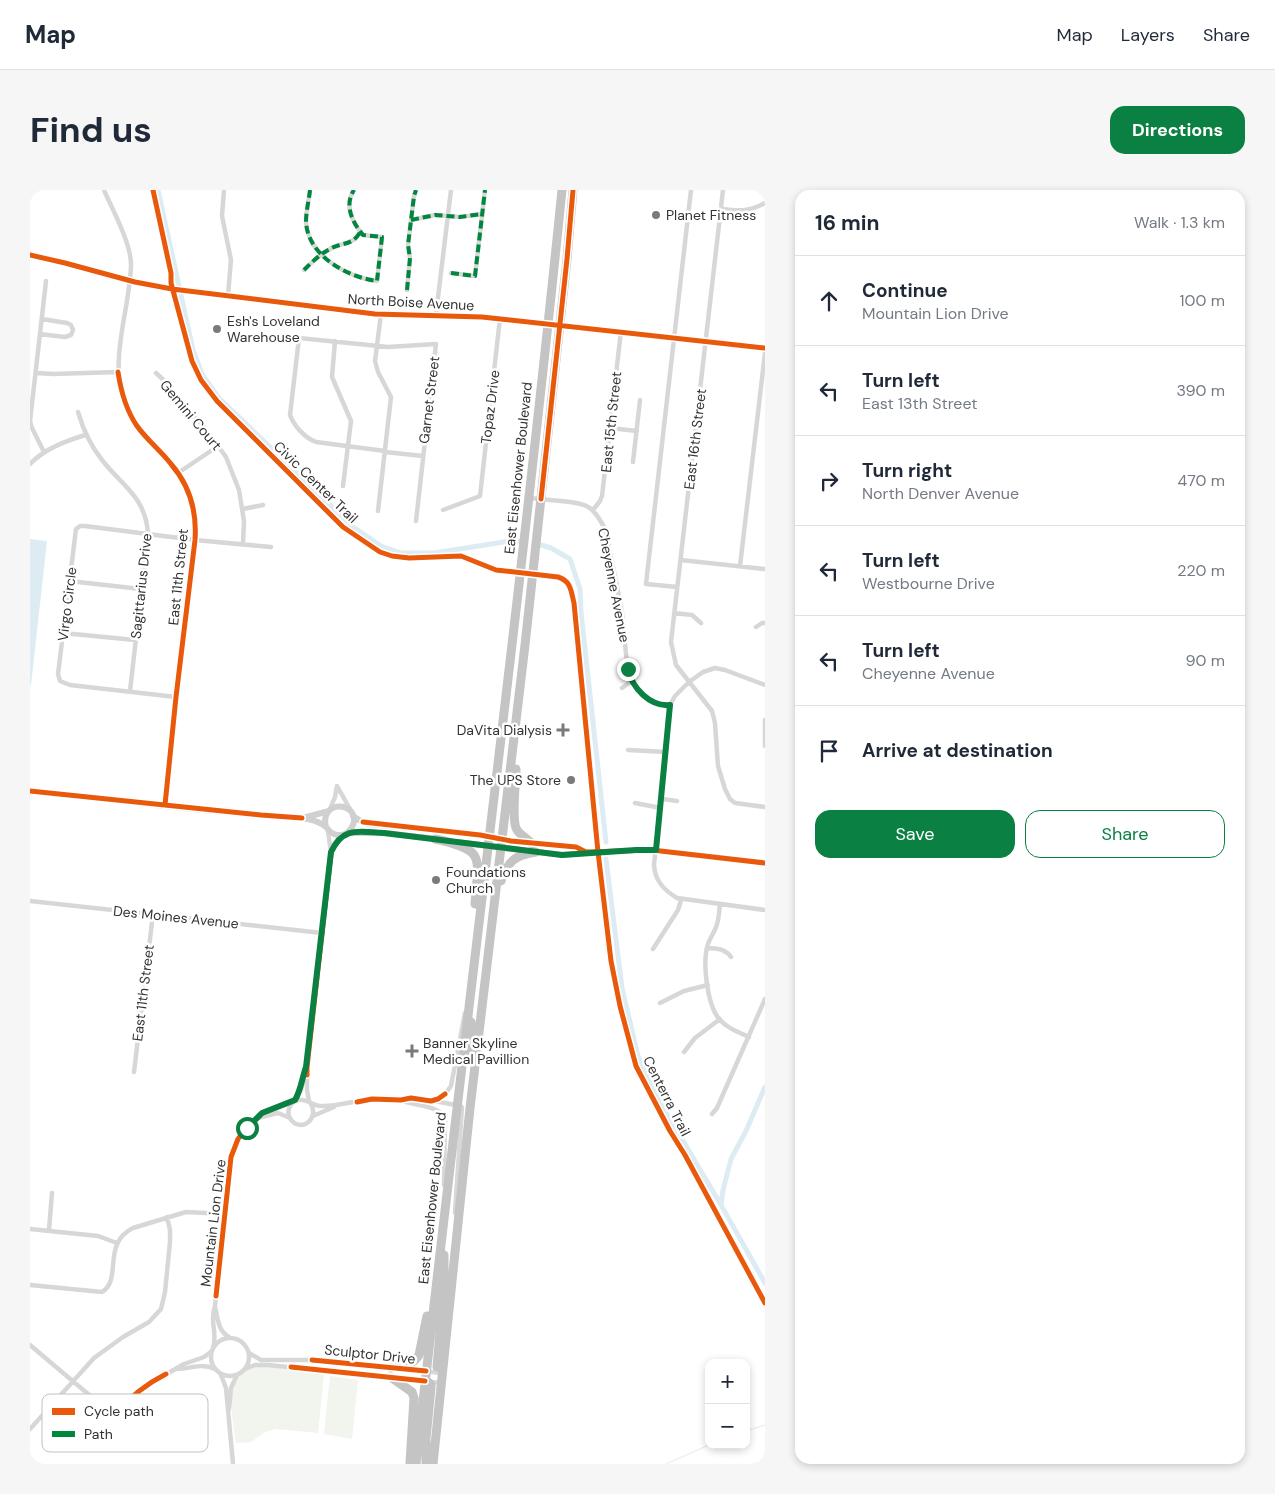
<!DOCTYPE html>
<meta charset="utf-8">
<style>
body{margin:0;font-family:"DM Sans",sans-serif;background:#f6f6f7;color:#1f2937}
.controls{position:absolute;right:15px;bottom:15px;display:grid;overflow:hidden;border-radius:10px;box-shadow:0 2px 8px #0003}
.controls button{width:45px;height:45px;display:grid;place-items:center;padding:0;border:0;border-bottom:1px solid #e0e1e3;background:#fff;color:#1f2937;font:25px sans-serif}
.stop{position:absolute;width:15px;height:15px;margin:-11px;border:4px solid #0b8043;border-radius:50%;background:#fff}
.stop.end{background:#0b8043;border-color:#fff;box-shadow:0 1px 5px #0008}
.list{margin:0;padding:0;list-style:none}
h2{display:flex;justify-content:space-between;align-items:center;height:65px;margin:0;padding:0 20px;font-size:21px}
h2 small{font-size:16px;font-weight:400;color:#747a83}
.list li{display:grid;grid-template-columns:32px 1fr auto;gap:15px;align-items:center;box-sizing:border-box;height:90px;padding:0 20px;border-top:1px solid #e0e1e3}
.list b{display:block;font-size:19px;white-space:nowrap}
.list p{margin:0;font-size:16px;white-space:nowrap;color:#747a83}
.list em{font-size:16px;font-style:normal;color:#747a83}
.actions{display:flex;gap:10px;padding:15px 20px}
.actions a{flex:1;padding:11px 0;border:1px solid #0b8043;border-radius:15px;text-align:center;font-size:18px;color:#0b8043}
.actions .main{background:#0b8043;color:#fff}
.icon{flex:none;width:28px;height:28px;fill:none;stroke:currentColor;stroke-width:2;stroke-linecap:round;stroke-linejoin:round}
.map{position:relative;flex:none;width:735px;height:1274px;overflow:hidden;border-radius:15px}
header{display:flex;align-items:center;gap:30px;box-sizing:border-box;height:70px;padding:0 25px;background:#fff;border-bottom:1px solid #e0e1e3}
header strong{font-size:24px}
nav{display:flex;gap:28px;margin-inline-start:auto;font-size:18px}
.intro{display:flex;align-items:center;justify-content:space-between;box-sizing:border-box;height:120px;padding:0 30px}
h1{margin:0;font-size:35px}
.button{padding:12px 22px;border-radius:15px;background:#0b8043;color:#fff;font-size:18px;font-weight:700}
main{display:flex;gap:30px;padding:0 30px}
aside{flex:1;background:#fff;border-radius:15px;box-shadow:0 2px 8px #0003}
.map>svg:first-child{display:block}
.green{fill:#f1f5ed}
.water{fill:#ddebf3}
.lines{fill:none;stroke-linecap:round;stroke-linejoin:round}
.stream{stroke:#ddebf3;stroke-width:1}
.canal{stroke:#ddebf3;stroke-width:5}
.street{stroke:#d7d7d7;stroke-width:4.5}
.secondary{stroke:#d0d0d0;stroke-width:6}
.highway{stroke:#c4c4c4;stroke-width:9}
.quiet{stroke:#00873e;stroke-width:4;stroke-dasharray:8 4;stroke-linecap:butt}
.cycleway-casing{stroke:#fff;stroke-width:8}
.cycleway{stroke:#e8590c;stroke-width:5}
.route{stroke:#0b8043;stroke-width:6}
.poi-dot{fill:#7a7a7a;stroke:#fff;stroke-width:2}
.labels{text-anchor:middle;stroke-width:5;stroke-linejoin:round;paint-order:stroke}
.poi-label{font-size:14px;fill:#333;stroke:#fff;text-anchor:start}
.street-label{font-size:14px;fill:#333;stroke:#fff}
.key{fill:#fff;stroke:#c2c2c2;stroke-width:1}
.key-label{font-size:14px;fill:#333}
</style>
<header>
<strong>Map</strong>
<nav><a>Map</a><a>Layers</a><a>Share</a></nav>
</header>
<div class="intro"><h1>Find us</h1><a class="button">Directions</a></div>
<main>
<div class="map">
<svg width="735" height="1274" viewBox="0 0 735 1274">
<rect width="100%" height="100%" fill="#fff"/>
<path class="green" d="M 234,1176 L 294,1185 L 288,1243 L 246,1239 L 235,1242 L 221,1252 L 206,1253 C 203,1232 194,1195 215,1181 C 221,1177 228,1177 234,1176 Z
M 300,1186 L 328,1190 L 322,1249 L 294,1244 Z"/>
<path class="water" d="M 0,349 L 17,351 L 1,495 L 0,495 Z"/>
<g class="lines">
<path class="stream" d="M 716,1241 L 735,1235
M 636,1274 L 679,1255"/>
<path class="canal" d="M 128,0 L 163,160 L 172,184 L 188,207 L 322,336 L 351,356 L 371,363 L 404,363 L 474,352 L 488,351
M 511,355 L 521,358 L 540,369 L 550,399 L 551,422 L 576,652
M 576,669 L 592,798 L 608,866 L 626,905 L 691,1015 L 735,1093
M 691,1015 L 693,1000 L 701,969 L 716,941 L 735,897"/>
<path class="street" d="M 74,0 C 83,21 101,53 101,75 C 100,119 79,168 94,212 C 100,228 111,240 122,252 C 150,284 168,305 165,350 L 146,507 L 135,615
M 194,0 L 192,26 L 201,70 L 198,105
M 280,0 C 279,10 276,21 276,32 C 278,66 317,87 347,91 L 352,47 L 333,45 C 322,32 314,15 324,0
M 693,0 L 641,452 L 646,475 L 682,521 L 685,533 L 688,576 L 695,599 L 700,609 L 705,613 L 735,617
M 691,19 C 709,21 719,22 735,13
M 381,30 L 405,25 L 430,27 L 452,24
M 274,80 C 282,72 290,64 300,59 C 311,52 323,56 330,42
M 421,83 L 445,86 L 455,0
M 377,100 L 380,68 L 378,55 L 384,6 L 386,0
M 406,124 L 421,0
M 10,144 L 35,147 L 41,145 L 43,140 L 41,135 L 37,133 L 12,129
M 305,151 L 302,187 L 321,231 L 313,296
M 6,183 L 23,184 L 88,182
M 126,183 L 139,195 L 148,210 L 175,238 L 196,267 L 209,300 L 214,331 L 213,354
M 48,222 C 53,239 60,255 72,270 C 92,296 115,306 118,343 L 100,501
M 580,238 L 607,241
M 355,261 L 286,252 C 275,248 264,236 260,225 L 269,148 L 358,157 L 406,154 L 386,331
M 14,262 L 2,238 L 0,231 L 16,91
M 355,262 L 393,266
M 603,272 L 610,210
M 0,274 C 14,259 36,251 55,245
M 148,283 L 188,256
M 499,308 C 510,309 520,310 531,311 C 556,313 563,315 575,339 C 581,368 588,398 593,429 C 595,444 595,476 601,489 C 608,503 624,516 640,515
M 213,319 L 233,315
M 413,320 L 450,306 L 470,128
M 563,320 L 570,311 L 572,306 L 591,141
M 348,321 L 361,207 L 348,182 L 345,171 L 351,124
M 651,370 L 735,379
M 710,376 L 735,163
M 39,391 L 111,399
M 647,397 L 616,394 L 661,0
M 644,423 L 662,425 L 671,433
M 726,437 L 732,433 L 735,433
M 33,443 L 105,450
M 735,495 L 695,480 L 685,478 L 673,482 L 659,492 L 645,506 L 640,515 L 638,528 L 636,562 L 624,675 C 625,691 634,700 647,708 L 735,720
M 592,498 L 602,491
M 146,507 L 40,495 L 30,491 L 28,484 L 46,339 L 50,336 L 55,336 L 165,350 L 241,357
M 735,530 L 735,556
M 598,560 L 636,562
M 307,596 L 320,619
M 632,609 L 647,611
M 605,613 L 631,618
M 300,619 L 305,607 L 307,596
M 302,661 L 309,649 L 313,645
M 0,711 L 292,743
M 690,714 C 689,722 689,730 686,737 C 684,743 680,748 678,754 C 672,772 677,814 689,829 C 697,838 708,842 719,847
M 677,758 C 687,759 695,758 701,767
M 623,759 L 648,720 L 651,710
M 630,813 L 654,801 L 678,795
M 654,862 L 665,848 L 690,829
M 104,882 L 123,724
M 404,910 L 415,904 L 421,896 L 435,823
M 265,911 L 271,900 L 276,879
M 279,911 L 277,900 L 277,877 L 301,663 L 298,641
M 372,911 C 386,916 406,915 415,927 L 414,995
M 281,914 C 289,928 273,942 262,931 C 255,924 259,912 268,910 C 277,908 283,917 293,916 C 310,916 326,910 343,909 C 352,909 361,910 370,910 C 374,910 377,908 381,908 C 396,908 412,913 427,915 L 432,917 L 425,1023
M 682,924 L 687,918 L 735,809
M 283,926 L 304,917
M 228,928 L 248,923 L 260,928
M 0,1039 L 68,1046 L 87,1053
M 19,1040 L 22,1003
M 0,1095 L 72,1102 C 93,1089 71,1054 103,1038 L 156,1022 L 195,1024
M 185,1117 C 188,1129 188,1141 199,1147
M181 1167a19 19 0 1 1 38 0a19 19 0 1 1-38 0Z
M 0,1155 L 83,1225
M 183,1158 C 188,1142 179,1132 185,1116 L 200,977 L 205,955 L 217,937 L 232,923 L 263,912
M 219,1163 L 231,1170 L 280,1170 L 363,1178
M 147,1179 C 161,1179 171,1172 185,1179
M 215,1179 L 225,1175 L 238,1175 L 412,1193
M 373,1179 L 412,1183
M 191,1185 L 196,1198 L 203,1274
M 199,1219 L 201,1198 L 207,1185
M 0,1239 L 64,1168 L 93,1147 L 119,1132 L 131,1119 L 135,1102 L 140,1052 L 140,1040 L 137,1027
M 69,1240 L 97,1211 L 111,1199 L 154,1174 L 174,1167 L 182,1161"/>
<path class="secondary" d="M 0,65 L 35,73 L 105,92 L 142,99 L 345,124 L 452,127 L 735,158
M 0,601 C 84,610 168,621 252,627 C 265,627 286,628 296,637 C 299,640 300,643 304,644 C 309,646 315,645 318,642 C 321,639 323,636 324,632 C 326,610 289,611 296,637
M 323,626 L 329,630 L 338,634 L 450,645 L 481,651 L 546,657 L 555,662
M 273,628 L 299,621
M 317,643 L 354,643 L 408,649
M 426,652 L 532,665 L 578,661 L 622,660 L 735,673"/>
<path class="highway" d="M 486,579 C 486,591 481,632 487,640 C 491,646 497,648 502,654
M 405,649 C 457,660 448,667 445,714
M 471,691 C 478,671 485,665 506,662
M 441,866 L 441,832
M 407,1177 L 414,1097 L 414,1065
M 361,1178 C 374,1176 382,1176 389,1165 L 397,1126
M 362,1188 L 382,1202 L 384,1208 L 380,1273
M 386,1274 C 433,849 489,425 532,0
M 396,1274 L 396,1248 L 401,1198 L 401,1195 L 397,1191
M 403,1274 L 440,918 L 495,455 L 537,69 L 543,0"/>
<path class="quiet" d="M 280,0 C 279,10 276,21 276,32 C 278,66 317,87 347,91 L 352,47 L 333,45 C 322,32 314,15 324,0
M 381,30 L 405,25 L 430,27 L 452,24
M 274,80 C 282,72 290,64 300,59 C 311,52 323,56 330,42
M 421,83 L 445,86 L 455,0
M 377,100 L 380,68 L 378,55 L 384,6 L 386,0"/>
<g class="cycleway-casing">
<path id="cycleway" d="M 123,0 L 141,83 L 141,93 L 162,171 L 171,190 L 187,211 L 313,337 L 350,362 L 362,366 L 379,368 L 431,366 L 466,380 L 528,387 C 541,391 541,401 544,413 L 568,662 L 581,771 L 590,816 L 606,876 L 640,941 L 655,965 L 735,1113
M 0,65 L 35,73 L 105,92 L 142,99 L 345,124 L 452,127 L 735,158
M 88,182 C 91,202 96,220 107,236 C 117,250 131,261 141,274 C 160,296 167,322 165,350 L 146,507 L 135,615
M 511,309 L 537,69 L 543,0
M 0,601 L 231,625 L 272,628
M 333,632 L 450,645 L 481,651 L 546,657 L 556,662 L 622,660 L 735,673
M 277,885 L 277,877 L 301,663
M 327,912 L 342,909 L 371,910 L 381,908 L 401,911 L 408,909 L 415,904
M 186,1106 L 201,967 L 208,949 L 217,937
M 282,1170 L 396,1181
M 261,1177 L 395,1191
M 83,1225 C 99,1208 116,1194 136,1184"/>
</g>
<use href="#cycleway" class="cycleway"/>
</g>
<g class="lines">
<path class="route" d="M 217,938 L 232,923 L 265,910 C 271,900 272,888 276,877 L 301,662 C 313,636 329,642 354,643 L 532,665 L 606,660 L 626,660 L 640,515 C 620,517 602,498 598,479"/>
</g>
<g class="poi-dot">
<circle cx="626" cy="25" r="5"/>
<circle cx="187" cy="139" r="5"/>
<path d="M530.5 532.5h5v5h5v5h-5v5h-5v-5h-5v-5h5z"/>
<circle cx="541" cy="590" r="5"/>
<circle cx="406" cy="690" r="5"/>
<path d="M379.5 853.5h5v5h5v5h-5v5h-5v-5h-5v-5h5z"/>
</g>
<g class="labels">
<g class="poi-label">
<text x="636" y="30">Planet Fitness</text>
<text x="197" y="136">Esh's Loveland<tspan x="197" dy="16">Warehouse</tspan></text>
<text x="522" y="545" text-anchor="end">DaVita Dialysis</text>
<text x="531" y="595" text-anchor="end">The UPS Store</text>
<text x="416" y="687">Foundations<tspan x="416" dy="16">Church</tspan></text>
<text x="393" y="858">Banner Skyline<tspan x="393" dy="16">Medical Pavillion</tspan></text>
</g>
<g class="street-label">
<text transform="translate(381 112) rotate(3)" y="5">North Boise Avenue</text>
<text transform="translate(399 210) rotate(-83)" y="5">Garnet Street</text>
<text transform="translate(460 217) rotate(-83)" y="5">Topaz Drive</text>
<text transform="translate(161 225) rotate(50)" y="5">Gemini Court</text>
<text transform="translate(581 232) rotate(-84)" y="5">East 15th Street</text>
<text transform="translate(665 249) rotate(-83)" y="5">East 16th Street</text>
<text transform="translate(488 278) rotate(-84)" y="5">East Eisenhower Boulevard</text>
<text transform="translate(286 292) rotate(44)" y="5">Civic Center Trail</text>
<text transform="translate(148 387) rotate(-84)" y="5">East 11th Street</text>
<text transform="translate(584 395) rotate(79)" y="5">Cheyenne Avenue</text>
<text transform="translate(111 396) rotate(-84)" y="5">Sagittarius Drive</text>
<text transform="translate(37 414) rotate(-83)" y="5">Virgo Circle</text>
<text transform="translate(146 727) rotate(6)" y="5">Des Moines Avenue</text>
<text transform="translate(113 803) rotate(-83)" y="5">East 11th Street</text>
<text transform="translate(637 906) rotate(63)" y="5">Centerra Trail</text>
<text transform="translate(402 1008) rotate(-84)" y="5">East Eisenhower Boulevard</text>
<text transform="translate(183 1033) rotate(-83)" y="5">Mountain Lion Drive</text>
<text transform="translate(340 1164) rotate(6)" y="5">Sculptor Drive</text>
</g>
</g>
<rect x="12" y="1204" width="166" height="58" rx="8" class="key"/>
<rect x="22" y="1218" width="23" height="7" fill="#e8590c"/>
<rect x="22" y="1241" width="23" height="6" fill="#00873e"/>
<g class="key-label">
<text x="54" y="1226">Cycle path</text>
<text x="54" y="1249">Path</text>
</g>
</svg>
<div class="controls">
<button>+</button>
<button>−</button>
</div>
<div class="stop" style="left:217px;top:938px"></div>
<div class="stop end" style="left:598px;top:479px"></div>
</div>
<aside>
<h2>16 min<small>Walk · 1.3 km</small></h2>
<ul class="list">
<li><svg class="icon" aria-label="ahead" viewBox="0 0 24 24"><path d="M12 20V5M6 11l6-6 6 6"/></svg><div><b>Continue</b><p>Mountain Lion Drive</p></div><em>100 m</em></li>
<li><svg class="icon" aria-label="left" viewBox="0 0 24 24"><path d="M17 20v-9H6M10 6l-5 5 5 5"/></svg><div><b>Turn left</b><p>East 13th Street</p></div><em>390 m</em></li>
<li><svg class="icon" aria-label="right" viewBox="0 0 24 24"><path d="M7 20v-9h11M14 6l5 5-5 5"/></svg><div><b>Turn right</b><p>North Denver Avenue</p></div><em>470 m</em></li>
<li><svg class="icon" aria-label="left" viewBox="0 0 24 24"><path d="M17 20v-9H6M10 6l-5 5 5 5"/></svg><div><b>Turn left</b><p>Westbourne Drive</p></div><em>220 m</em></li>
<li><svg class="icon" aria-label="left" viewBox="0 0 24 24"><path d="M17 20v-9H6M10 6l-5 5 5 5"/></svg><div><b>Turn left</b><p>Cheyenne Avenue</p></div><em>90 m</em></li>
<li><svg class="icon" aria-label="arrive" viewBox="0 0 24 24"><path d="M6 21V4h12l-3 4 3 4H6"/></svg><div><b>Arrive at destination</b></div></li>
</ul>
<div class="actions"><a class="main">Save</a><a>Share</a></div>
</aside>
</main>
